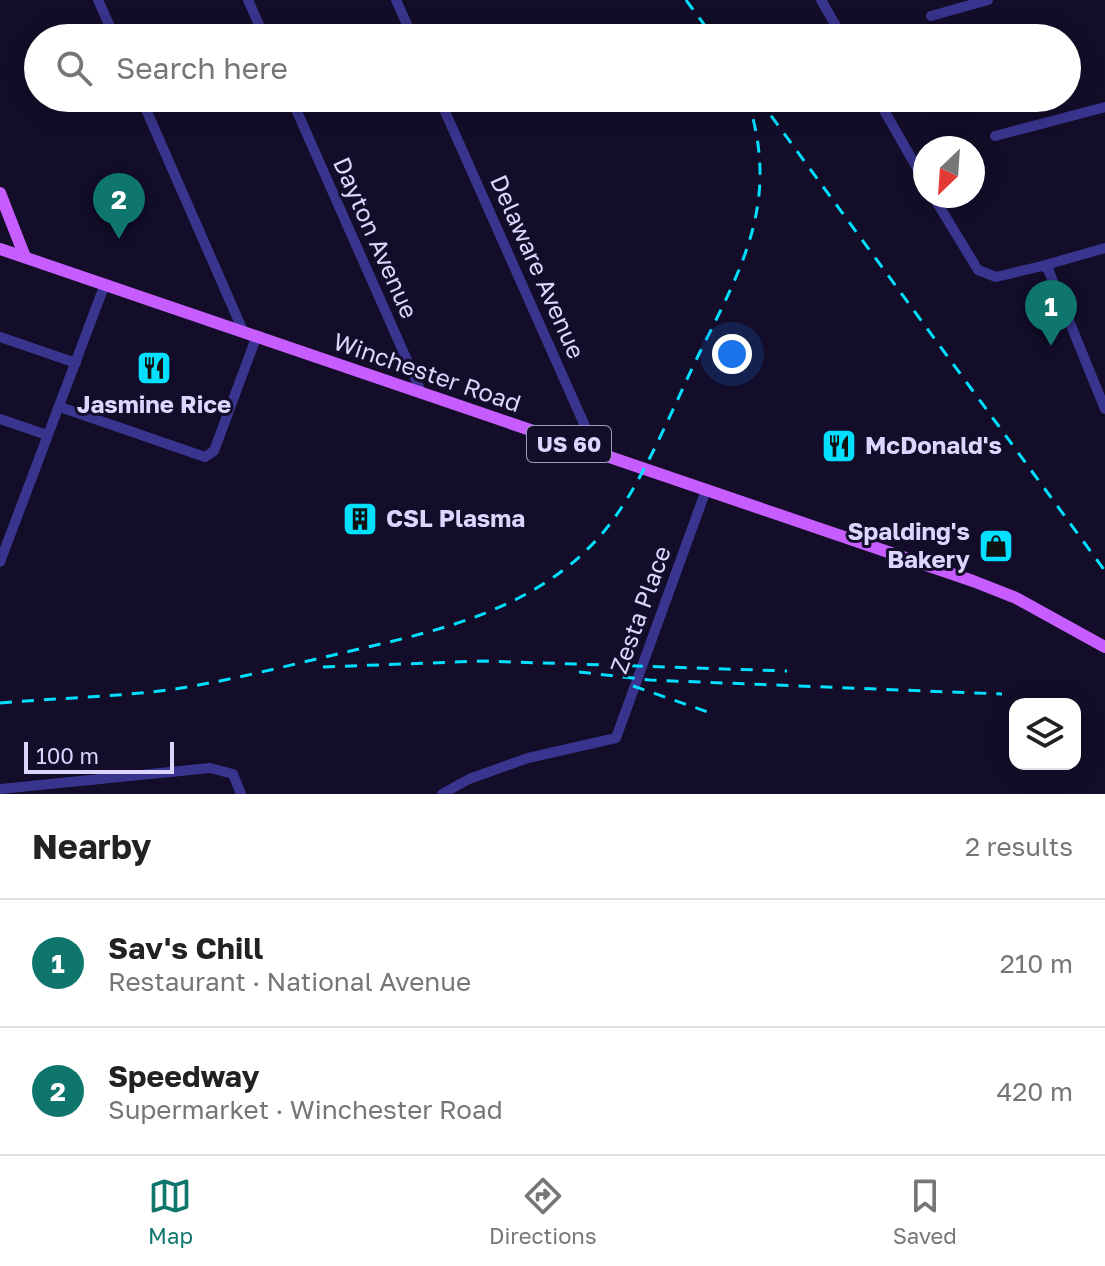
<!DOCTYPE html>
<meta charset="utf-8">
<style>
body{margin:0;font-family:"Golos Text",sans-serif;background:#f2f2f2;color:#222}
.controls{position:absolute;right:24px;bottom:24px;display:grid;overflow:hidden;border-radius:16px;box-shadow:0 4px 20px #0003}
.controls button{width:72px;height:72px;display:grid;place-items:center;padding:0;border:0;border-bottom:2px solid #e0e0e0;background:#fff;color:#222;font:40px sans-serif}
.compass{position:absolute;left:913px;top:136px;width:72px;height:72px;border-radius:50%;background:#fff;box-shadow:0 4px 20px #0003;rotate:205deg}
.scale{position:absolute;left:24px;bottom:20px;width:150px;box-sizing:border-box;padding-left:8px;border:4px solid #dcd6ff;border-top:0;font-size:22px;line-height:28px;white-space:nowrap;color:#dcd6ff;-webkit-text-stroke:6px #130d29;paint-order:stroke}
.you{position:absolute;left:732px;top:354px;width:28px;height:28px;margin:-20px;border:6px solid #fff;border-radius:50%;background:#1a73e8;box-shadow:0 0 0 12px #1a73e833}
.badge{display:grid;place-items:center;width:52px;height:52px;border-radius:50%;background:#0f766e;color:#fff;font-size:26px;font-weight:700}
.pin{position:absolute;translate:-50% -66px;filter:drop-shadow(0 2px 4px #0008)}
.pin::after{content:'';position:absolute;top:42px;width:28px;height:24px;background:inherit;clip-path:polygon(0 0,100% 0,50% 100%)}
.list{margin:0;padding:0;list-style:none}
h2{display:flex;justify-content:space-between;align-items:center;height:104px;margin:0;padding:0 32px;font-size:34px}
h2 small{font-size:26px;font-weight:400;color:#767676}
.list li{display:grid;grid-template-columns:52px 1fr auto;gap:24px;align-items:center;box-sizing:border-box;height:128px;padding:0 32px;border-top:2px solid #e0e0e0}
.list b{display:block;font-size:30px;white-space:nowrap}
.list p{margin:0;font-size:26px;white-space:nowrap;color:#767676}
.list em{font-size:26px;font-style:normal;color:#767676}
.icon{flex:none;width:44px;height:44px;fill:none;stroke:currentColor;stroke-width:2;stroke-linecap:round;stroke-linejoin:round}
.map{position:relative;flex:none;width:1105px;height:794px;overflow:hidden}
.search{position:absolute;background:#fff;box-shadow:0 4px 20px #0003;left:24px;right:24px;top:24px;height:88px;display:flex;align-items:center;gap:20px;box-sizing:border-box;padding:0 28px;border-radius:44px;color:#767676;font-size:30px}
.sheet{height:360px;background:#fff}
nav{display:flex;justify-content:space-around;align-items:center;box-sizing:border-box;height:112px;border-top:2px solid #e0e0e0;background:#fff;font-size:22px;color:#767676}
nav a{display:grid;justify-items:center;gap:4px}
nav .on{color:#0f766e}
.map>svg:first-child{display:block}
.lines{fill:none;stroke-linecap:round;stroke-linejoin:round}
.minor{stroke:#39348d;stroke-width:10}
.major{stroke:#c75dff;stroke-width:12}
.rail{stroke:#02dfff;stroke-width:3;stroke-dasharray:12 10;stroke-linecap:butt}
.labels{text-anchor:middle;stroke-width:6;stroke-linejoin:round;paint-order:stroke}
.shield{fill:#130d29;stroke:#a09abf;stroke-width:2}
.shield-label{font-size:22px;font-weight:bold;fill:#dcd6ff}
.street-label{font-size:24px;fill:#dcd6ff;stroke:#130d29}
.poi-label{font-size:24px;font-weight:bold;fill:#dcd6ff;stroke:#130d29;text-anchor:start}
</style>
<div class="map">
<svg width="1105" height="794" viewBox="0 0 1105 794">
<rect width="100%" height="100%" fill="#130d29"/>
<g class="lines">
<path class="minor" d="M 98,0 L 115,38
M 248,0 L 265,38
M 396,0 L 413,38
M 821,0 L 843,38
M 931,16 L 988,0
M 141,98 L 244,333
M 291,98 L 422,394
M 439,98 L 597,453
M 877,98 L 925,182
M 995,136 L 1105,107
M 933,196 L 978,270 L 996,277 L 1042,266 L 1048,269 L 1105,409
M 1042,266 L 1105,248
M 0,337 L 76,363
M 60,407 L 205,457 L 214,451 L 256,338
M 0,419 L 47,435
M 0,562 L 105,284
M 0,789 L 210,768 L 233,774 L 241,794
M 442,794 L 469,779 L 528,758 L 616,738 L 706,490"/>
<path class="major" d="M 0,193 L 25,257
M 0,249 L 973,581 L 1016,598 L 1105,647"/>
<path class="rail" d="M 686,0 L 714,38
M 758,98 L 1105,571
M 323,667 L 483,661 L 787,671
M 579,672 L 650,680 L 1002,694
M 633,686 L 708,712
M 0,703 C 58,698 117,697 175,689 C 233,680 290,665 346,652 C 438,631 535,610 600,536 C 641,490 673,406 701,350 C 745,262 780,198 747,98"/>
</g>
<defs>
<g id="restaurant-square" transform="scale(1.8)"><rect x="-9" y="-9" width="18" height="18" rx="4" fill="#02dfff" stroke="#130d29"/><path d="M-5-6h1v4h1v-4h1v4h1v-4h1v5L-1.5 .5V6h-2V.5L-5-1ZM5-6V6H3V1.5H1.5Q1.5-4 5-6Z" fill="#111"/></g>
<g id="building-square" transform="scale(1.8)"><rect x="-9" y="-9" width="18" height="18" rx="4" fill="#02dfff" stroke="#130d29"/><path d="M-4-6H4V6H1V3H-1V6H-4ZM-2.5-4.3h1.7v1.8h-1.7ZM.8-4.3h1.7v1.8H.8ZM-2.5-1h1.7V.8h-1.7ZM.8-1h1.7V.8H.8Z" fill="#111"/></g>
<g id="shop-square" transform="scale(1.8)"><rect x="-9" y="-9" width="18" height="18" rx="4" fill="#02dfff" stroke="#130d29"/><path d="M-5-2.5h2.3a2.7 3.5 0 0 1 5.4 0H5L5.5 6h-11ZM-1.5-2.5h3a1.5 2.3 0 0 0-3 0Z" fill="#111"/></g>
</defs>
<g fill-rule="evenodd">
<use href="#restaurant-square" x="154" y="368"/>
<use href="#restaurant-square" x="839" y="446"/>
<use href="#building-square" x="360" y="519"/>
<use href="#shop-square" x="996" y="546"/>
</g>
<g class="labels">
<rect class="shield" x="527" y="426" width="84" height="36" rx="6"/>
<g class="shield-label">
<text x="569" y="452">US 60</text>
</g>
<g class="street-label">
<text transform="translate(375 238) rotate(66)" y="8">Dayton Avenue</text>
<text transform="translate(537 267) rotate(66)" y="8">Delaware Avenue</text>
<text transform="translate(427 373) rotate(19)" y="8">Winchester Road</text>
<text transform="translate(641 610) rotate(-70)" y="8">Zesta Place</text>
</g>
<g class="poi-label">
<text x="154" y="413" text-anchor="middle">Jasmine Rice</text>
<text x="865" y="454">McDonald's</text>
<text x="386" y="527">CSL Plasma</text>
<text x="970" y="540" text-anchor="end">Spalding's<tspan x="970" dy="28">Bakery</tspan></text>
</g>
</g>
</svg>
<div class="controls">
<button><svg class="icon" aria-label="layers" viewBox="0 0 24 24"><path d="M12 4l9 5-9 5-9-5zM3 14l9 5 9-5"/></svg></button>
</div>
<svg class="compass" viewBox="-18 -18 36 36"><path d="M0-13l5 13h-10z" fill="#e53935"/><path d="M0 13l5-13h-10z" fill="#767676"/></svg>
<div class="scale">100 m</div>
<div class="you"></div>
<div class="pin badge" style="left:1051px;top:346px">1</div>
<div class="pin badge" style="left:119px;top:239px">2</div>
<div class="search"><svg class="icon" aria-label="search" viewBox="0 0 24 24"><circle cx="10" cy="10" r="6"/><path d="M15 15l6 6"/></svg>Search here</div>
</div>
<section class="sheet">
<h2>Nearby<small>2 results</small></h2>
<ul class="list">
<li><span class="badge">1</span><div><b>Sav's Chill</b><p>Restaurant · National Avenue</p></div><em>210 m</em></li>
<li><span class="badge">2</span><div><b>Speedway</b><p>Supermarket · Winchester Road</p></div><em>420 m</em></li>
</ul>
</section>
<nav>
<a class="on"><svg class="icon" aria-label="map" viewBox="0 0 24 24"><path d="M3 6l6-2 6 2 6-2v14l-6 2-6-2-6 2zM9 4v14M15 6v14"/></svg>Map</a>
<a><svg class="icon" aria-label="directions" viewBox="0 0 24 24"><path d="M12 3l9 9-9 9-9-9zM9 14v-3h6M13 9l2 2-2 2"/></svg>Directions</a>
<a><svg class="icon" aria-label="saved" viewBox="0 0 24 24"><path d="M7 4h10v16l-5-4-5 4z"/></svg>Saved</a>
</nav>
